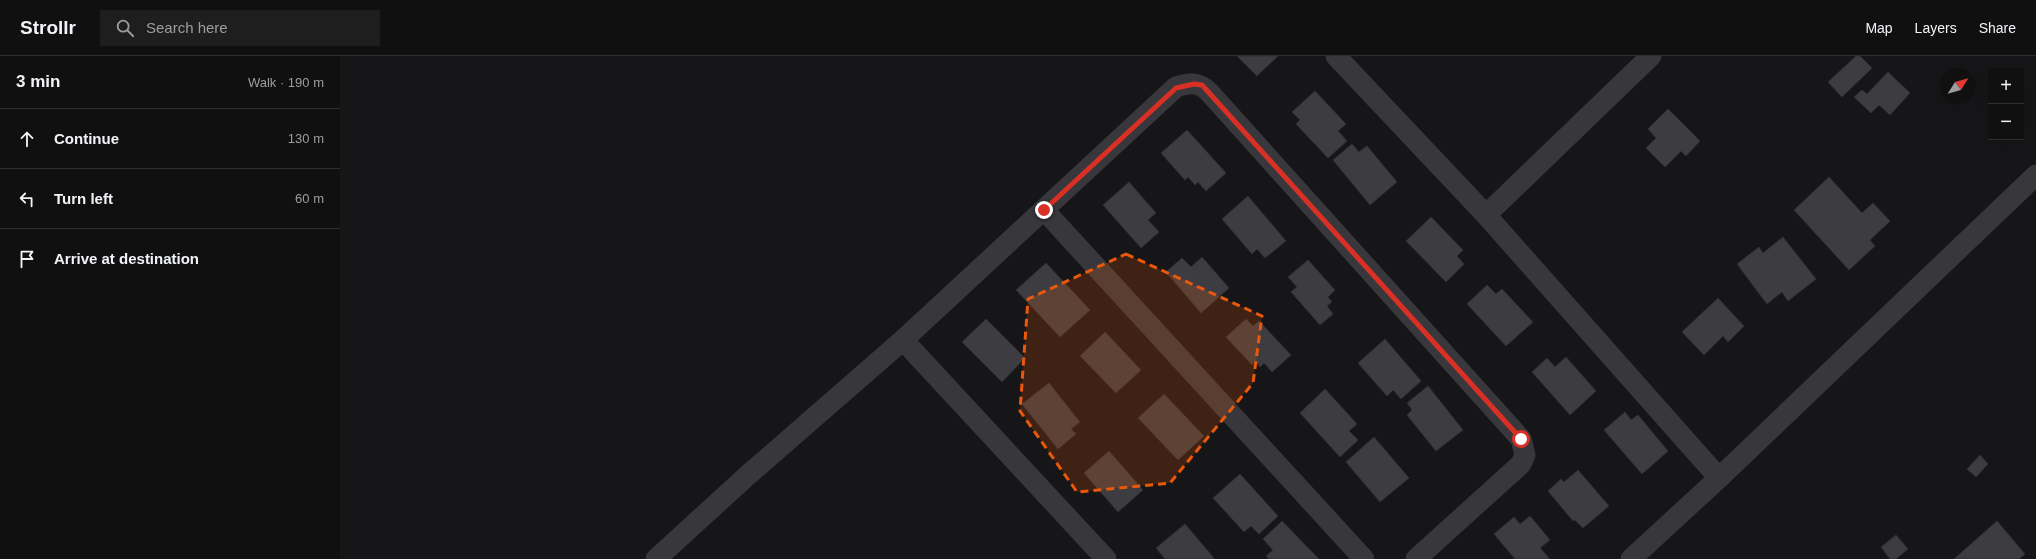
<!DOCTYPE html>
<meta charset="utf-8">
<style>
body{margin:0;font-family:Helvetica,sans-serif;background:#1e1e1f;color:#f1f3f6}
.controls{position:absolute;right:12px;top:12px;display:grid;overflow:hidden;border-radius:0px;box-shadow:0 4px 16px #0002}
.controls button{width:36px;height:36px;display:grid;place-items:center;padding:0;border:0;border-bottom:1px solid #303031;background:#101011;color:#f1f3f6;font:20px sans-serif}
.compass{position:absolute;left:1600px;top:12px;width:36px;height:36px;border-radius:50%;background:#101011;box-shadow:0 4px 16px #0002;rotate:53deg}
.stop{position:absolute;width:12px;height:12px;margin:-9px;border:3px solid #d93025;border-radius:50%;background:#fff}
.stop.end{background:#d93025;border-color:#fff;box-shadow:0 1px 4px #0008}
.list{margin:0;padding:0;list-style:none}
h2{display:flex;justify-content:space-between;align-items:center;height:52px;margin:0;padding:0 16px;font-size:17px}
h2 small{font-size:13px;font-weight:400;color:#9c9d9f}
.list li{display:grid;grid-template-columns:26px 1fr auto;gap:12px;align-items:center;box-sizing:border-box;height:60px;padding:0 16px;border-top:1px solid #303031}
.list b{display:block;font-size:15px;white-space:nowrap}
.list em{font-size:13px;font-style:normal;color:#9c9d9f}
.icon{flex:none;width:22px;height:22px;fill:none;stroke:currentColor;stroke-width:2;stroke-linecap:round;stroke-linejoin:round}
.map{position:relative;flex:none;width:1696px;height:503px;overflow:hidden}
header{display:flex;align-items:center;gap:24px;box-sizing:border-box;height:56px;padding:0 20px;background:#101011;border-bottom:1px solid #303031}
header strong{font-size:19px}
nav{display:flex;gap:22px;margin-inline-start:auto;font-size:14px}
.search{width:280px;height:36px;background:#1e1e1f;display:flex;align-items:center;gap:10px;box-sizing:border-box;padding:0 14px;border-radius:0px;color:#9c9d9f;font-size:15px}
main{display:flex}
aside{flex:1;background:#101011}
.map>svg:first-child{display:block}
.building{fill:#3d3c41;stroke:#302f33}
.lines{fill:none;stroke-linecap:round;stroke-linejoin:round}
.street{stroke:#37373c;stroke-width:21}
.route{stroke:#d93025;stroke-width:5}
.marked{fill:#e8590c;fill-opacity:0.2;stroke:#e8590c;stroke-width:3;stroke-dasharray:8 5;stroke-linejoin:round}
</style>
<header>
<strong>Strollr</strong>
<div class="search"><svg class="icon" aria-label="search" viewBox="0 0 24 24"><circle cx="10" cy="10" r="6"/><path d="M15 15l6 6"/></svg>Search here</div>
<nav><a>Map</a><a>Layers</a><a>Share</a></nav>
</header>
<main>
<aside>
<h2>3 min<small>Walk · 190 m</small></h2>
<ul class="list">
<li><svg class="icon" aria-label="ahead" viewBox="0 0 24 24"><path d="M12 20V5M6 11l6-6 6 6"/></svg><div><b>Continue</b></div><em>130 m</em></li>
<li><svg class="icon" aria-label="left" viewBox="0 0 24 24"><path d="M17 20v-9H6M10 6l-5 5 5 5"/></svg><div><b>Turn left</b></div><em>60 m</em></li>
<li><svg class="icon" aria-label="arrive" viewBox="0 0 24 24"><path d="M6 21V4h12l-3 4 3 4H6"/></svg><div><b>Arrive at destination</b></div></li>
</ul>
</aside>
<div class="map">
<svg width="1696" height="503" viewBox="0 0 1696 503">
<rect width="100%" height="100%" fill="#161517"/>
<path class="building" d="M 897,0 L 938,0 L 917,20 Z
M 1516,0 L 1520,0 L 1532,12 L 1502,41 L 1488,26 Z
M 1548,16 L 1570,37 L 1550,59 L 1539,49 L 1531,57 L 1514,41 L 1522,34 L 1527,38 Z
M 975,35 L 1006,68 L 998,75 L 1007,85 L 988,102 L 956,68 L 960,64 L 952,56 Z
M 1328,53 L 1360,85 L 1346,100 L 1341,95 L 1325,111 L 1306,92 L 1316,82 L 1308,73 Z
M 847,74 L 886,117 L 866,135 L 858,126 L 855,129 L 848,121 L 845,124 L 821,97 Z
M 1012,88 L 1019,96 L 1027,90 L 1057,126 L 1030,149 L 993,104 Z
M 1489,121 L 1522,157 L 1533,147 L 1550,165 L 1530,184 L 1535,190 L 1509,214 L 1454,154 Z
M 789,126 L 816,157 L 808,164 L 819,176 L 801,192 L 763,149 Z
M 908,140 L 946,185 L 925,202 L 917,193 L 912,198 L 882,163 Z
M 1091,161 L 1123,194 L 1117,200 L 1124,208 L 1106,226 L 1066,185 Z
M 1443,181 L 1476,223 L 1448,245 L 1442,236 L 1427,248 L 1397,208 L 1419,191 L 1423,197 Z
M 862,201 L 889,232 L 861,257 L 826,216 L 842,202 L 851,211 Z
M 968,204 L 995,234 L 988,241 L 992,246 L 987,250 L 993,258 L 980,269 L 951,236 L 957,231 L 948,221 Z
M 706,207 L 750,254 L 720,281 L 676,234 Z
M 1147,229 L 1156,238 L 1162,233 L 1193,266 L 1166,290 L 1127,248 Z
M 1378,242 L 1404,270 L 1388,286 L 1383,280 L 1364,299 L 1342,276 Z
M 646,263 L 685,302 L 662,326 L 622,286 Z
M 906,263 L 913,270 L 919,265 L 951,299 L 932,316 L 924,307 L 920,311 L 915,305 L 912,309 L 886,281 Z
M 765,276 L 801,314 L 776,337 L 740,300 Z
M 1045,283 L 1081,325 L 1061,343 L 1053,334 L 1047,340 L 1018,307 Z
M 1226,301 L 1256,335 L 1230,359 L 1192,316 L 1207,302 L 1215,311 Z
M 709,327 L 740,366 L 731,373 L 736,378 L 718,393 L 682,348 Z
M 1088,330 L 1123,374 L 1096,395 L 1067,359 L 1072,354 L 1067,347 Z
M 985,333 L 1017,368 L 1009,375 L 1018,384 L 1000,401 L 960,357 Z
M 824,338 L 864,380 L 838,404 L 798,362 Z
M 1285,356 L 1291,364 L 1298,359 L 1328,395 L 1302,418 L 1264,374 Z
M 1034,381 L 1069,422 L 1040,446 L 1006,406 Z
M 769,395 L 803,434 L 778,456 L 744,417 Z
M 1640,399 L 1648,408 L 1636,421 L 1627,413 Z
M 1238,414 L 1269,450 L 1243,472 L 1235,464 L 1233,465 L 1208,435 L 1221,423 L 1224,426 Z
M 900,418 L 938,460 L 919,478 L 911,470 L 904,476 L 873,442 Z
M 1190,460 L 1210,484 L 1200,492 L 1210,503 L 1175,503 L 1154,478 L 1174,461 L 1180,468 Z
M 942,465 L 979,503 L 929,503 L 926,500 L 933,494 L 923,483 Z
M 1657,465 L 1685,498 L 1679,503 L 1614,503 Z
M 845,468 L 873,501 L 874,503 L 825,503 L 816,492 Z
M 1556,479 L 1568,493 L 1556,503 L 1550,503 L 1541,491 Z"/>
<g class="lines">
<path class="street" d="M 996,0 L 1146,159 L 1379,422
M 704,154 L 1024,503
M 1146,159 L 1311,0
M 563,284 L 766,503
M 316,503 L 408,419 L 563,284 L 836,31 C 849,27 858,25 869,36 L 1181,383 L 1185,399 L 1181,408 L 1076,503
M 1291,503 L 1379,422 L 1696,119"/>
</g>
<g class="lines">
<path class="route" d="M 704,154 L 836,32 L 854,28 L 862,29 L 1181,383"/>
</g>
<path class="marked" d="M 786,198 L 922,260 L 913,327 L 830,427 L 737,436 L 680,355 L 688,243 Z"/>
</svg>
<div class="controls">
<button>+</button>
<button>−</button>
</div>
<svg class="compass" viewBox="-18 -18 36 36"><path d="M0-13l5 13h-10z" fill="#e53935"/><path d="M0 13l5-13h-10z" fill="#9c9d9f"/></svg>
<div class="stop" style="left:1181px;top:383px"></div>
<div class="stop end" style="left:704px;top:154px"></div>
</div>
</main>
